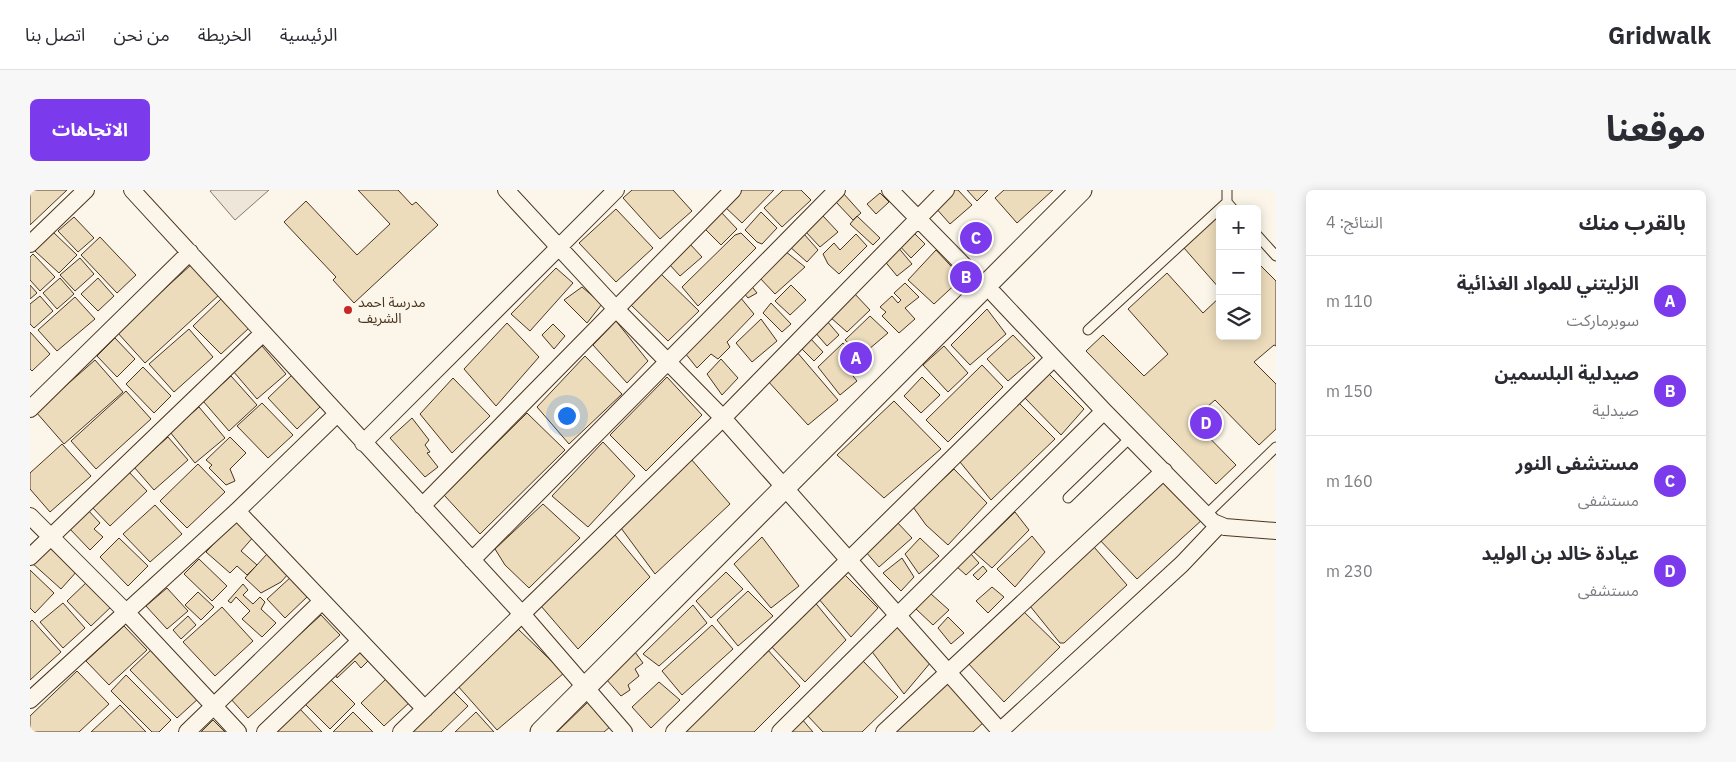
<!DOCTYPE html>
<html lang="ar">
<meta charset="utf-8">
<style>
body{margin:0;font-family:"IBM Plex Sans","Noto Sans Arabic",sans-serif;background:#f7f7f7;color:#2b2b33;direction:rtl}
.controls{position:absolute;right:15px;top:15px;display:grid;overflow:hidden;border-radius:8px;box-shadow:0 2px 12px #0003}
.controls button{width:45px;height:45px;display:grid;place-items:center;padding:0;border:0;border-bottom:1px solid #e1e1e2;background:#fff;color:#2b2b33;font:25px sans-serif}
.you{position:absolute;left:536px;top:225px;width:18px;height:18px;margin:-12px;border:4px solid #fff;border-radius:50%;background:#1a73e8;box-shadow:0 0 0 8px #1a73e833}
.badge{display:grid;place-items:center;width:32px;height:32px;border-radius:50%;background:#7c3aed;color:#fff;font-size:16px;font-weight:700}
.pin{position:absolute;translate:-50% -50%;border:2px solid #fff;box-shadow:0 1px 5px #0006}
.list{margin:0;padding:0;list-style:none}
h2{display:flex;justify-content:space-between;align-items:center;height:65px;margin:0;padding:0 20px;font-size:21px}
h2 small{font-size:16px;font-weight:400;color:#7c7c81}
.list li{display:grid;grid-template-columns:32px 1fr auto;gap:15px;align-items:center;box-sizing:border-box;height:90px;padding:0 20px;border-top:1px solid #e1e1e2}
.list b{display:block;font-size:19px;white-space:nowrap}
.list p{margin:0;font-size:16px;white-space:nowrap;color:#7c7c81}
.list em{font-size:16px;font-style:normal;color:#7c7c81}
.icon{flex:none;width:28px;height:28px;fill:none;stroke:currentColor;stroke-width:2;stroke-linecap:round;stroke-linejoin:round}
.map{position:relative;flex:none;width:1246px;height:542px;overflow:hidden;direction:ltr;border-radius:8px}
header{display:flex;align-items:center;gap:30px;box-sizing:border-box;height:70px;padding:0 25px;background:#fff;border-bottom:1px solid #e1e1e2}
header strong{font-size:24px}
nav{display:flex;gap:28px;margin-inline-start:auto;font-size:18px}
.intro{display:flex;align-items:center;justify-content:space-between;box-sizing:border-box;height:120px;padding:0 30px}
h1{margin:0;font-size:35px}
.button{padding:12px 22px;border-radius:8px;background:#7c3aed;color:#fff;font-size:18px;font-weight:700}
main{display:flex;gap:30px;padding:0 30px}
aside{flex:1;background:#fff;border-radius:8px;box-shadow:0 2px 12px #0003}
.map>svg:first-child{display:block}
.green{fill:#ede6d9;stroke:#887966}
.building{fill:#ecdcbc;stroke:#4a3520}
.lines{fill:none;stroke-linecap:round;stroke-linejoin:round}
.service-casing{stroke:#4a3520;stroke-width:11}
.minor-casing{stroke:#4a3520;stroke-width:18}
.tertiary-casing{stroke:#4a3520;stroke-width:23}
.service{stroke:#fbf6e9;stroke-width:9}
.minor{stroke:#fbf6e9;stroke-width:16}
.tertiary{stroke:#fbf6e9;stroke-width:21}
.poi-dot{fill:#c62828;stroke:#fbf6e9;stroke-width:2}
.labels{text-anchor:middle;stroke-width:4;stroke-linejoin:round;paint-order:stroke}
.poi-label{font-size:14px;fill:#4a3520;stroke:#fbf6e9;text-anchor:start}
</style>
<header>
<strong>Gridwalk</strong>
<nav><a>الرئيسية</a><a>الخريطة</a><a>من نحن</a><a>اتصل بنا</a></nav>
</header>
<div class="intro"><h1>موقعنا</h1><a class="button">الاتجاهات</a></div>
<main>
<aside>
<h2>بالقرب منك<small>النتائج: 4</small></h2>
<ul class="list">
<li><span class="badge">A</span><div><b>الزليتني للمواد الغذائية</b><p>سوبرماركت</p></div><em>110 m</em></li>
<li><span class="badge">B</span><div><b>صيدلية البلسمين</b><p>صيدلية</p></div><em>150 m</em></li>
<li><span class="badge">C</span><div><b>مستشفى النور</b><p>مستشفى</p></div><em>160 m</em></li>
<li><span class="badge">D</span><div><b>عيادة خالد بن الوليد</b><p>مستشفى</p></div><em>230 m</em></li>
</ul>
</aside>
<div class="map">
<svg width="1246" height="542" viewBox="0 0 1246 542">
<rect width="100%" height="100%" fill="#fbf6e9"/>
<path class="green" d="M 182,0 L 239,0 L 205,30 L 180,1 Z"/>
<path class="building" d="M 0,0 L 37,0 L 0,35 Z
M 328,0 L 368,0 L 382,15 L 386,12 L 408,35 L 324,113 L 303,90 L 306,87 L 254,32 L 276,11 L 327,65 L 360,34 Z
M 602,0 L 643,0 L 662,21 L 630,49 L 593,8 Z
M 709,0 L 744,0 L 712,33 L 694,16 Z
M 753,0 L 771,0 L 781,10 L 752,37 L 734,18 Z
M 923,0 L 928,0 L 942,15 L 920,34 L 904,16 Z
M 937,0 L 958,0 L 947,11 Z
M 974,0 L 1023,0 L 987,33 L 965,8 Z
M 813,3 L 831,23 L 823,30 L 805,11 Z
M 850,3 L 859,12 L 846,24 L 837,14 Z
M 586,19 L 623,58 L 586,92 L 549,53 Z
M 690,21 L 707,39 L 691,55 L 674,38 Z
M 731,22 L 747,38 L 732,54 L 727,52 L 715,40 Z
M 793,26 L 808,42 L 790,57 L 775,41 Z
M 827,26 L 850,48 L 843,55 L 820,34 Z
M 44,27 L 64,48 L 48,62 L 28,41 Z
M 1184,28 L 1190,33 L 1190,99 L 1154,58 Z
M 882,41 L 895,54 L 881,68 L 867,53 Z
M 23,42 L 47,65 L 29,83 L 5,61 Z
M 711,43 L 726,58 L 668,116 L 652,97 L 705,45 Z
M 774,44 L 788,60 L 777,72 L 759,56 Z
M 826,44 L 837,56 L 809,84 L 798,74 L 793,64 L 804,53 L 810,60 Z
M 70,47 L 106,85 L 87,103 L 51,65 Z
M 659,53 L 672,67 L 650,86 L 639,74 Z
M 867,56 L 882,74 L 867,86 L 853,69 Z
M 906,60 L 932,88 L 904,114 L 878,90 Z
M 755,61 L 775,77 L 745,104 L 729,87 Z
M 3,64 L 25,87 L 10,101 L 0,90 L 0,67 Z
M 50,68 L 64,84 L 45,101 L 30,85 Z
M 1227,72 L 1246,91 L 1246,156 L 1244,155 L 1224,172 L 1246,194 L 1246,239 L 1229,255 L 1185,210 L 1162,230 L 1206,275 L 1186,294 L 1056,161 L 1073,145 L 1114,186 L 1138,164 L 1098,119 L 1137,83 L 1173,123 L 1190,107 L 1190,146 L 1227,146 Z
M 162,74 L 190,104 L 115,173 L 87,142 Z
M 526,78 L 543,93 L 500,141 L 481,124 Z
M 631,84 L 669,121 L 638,151 L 600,114 Z
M 30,88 L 44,104 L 27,119 L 13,103 Z
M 68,88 L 84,106 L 68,121 L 51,104 Z
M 875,93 L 889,107 L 875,118 L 885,129 L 869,143 L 852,126 L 856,122 L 850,117 L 862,106 L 868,113 L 871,110 L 864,103 Z
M 720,94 L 727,103 L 718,108 L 713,102 Z
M 0,95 L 7,103 L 0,109 Z
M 761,95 L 776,110 L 760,125 L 745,111 Z
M 552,97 L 572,114 L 557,133 L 534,110 Z
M 823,102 L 840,120 L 817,142 L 800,127 Z
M 10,106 L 23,121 L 4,138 L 0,134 L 0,114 Z
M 45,107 L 65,129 L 27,161 L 8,140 Z
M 710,107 L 724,124 L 697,152 L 700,157 L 688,169 L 681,164 L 667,178 L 655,163 Z
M 191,109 L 219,138 L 191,164 L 163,136 Z
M 741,113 L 761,134 L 752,142 L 733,123 Z
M 957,119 L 976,144 L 940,175 L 921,155 Z
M 840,126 L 858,143 L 832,165 L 815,150 Z
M 731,129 L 747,151 L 722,172 L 706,153 Z
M 796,130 L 809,145 L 797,156 L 784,141 Z
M 586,131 L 618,171 L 597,193 L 563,155 Z
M 477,133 L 509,167 L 466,216 L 434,179 Z
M 523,134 L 535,146 L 524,159 L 512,145 Z
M 159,139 L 183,167 L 144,202 L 119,174 Z
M 0,142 L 20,164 L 2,181 L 0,179 Z
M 983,145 L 1005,168 L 978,191 L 957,169 Z
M 85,148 L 105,169 L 87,187 L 67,166 Z
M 780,148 L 793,162 L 784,171 L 771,158 Z
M 813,153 L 826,168 L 815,176 L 827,191 L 810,205 L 788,177 Z
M 232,156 L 256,184 L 227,209 L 203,181 Z
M 914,156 L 938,183 L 918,202 L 893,175 Z
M 766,161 L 808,210 L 778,235 L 737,190 Z
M 555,166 L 592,204 L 539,254 L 507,217 Z
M 691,169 L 708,188 L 692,205 L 677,184 Z
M 65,170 L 93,202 L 34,254 L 6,222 Z
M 952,175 L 973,197 L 918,252 L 896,230 Z
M 113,177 L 141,206 L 124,223 L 96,194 Z
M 1018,183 L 1054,219 L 1031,245 L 994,207 Z
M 262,185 L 291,216 L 267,239 L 238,208 Z
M 201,186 L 227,215 L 199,241 L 173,211 Z
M 637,187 L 672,225 L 616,281 L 580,245 Z
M 892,187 L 910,205 L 891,223 L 874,206 Z
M 423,188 L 460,226 L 422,263 L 390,224 Z
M 96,201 L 121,229 L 66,279 L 41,251 Z
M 864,211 L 911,259 L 854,308 L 807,265 Z
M 232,213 L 263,245 L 238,268 L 207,236 Z
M 989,213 L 1025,249 L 961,310 L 930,272 Z
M 169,217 L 195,248 L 165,273 L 140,242 Z
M 497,223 L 535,260 L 450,344 L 414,305 Z
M 382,228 L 399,250 L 395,255 L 400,262 L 397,263 L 408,277 L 395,287 L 360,248 Z
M 138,247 L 158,270 L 124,300 L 104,277 Z
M 200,247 L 216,263 L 200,279 L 205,291 L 196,295 L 179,278 L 182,275 L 176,270 Z
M 573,252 L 605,286 L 558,337 L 522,306 Z
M 32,254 L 61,286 L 20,322 L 0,299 L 0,283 Z
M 661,269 L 700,314 L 625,384 L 591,338 Z
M 168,274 L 195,302 L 157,338 L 130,311 Z
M 924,279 L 957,313 L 918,355 L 896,335 L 883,317 Z
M 98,281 L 117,301 L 80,336 L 61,316 Z
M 1133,286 L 1173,329 L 1107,389 L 1067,347 Z
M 513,314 L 550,348 L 499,398 L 475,375 L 465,359 Z
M 125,315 L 152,344 L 120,372 L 93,344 Z
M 57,319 L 70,333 L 64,339 L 73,347 L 60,360 L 38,337 Z
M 985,322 L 999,340 L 962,378 L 944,362 Z
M 207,329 L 225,345 L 211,361 L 227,375 L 217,385 L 207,376 L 200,383 L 176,362 Z
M 866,331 L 882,348 L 849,377 L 835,361 Z
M 585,345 L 620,387 L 548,459 L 511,416 Z
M 1002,346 L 1015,362 L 985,397 L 967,379 Z
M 732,347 L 769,396 L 741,418 L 704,374 Z
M 89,348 L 118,376 L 98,396 L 70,367 Z
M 890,348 L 909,366 L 889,384 L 875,364 Z
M 19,354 L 48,380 L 31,399 L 2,373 Z
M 1064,357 L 1097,395 L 1034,453 L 1030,453 L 1000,416 Z
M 940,363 L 949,373 L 936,385 L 926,376 Z
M 237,364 L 259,383 L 251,392 L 231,403 L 215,388 Z
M 872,368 L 884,387 L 871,401 L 853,383 Z
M 169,369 L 197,396 L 182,411 L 154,384 Z
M 953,376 L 957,381 L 948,390 L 943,385 Z
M 0,380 L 24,403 L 5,423 L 0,418 Z
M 696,382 L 713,399 L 681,428 L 666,411 Z
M 812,382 L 848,418 L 821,447 L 788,408 Z
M 262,386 L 279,405 L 255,428 L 237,409 Z
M 59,390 L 83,415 L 61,436 L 37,411 Z
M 213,394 L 218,400 L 213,405 L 223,414 L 230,407 L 235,412 L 231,419 L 246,433 L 232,447 L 212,429 L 220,421 L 206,407 L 201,413 L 198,411 Z
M 962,397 L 974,407 L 958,423 L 946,411 Z
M 137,398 L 158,421 L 137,439 L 116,416 Z
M 718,401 L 743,426 L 708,456 L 687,430 Z
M 168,402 L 184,417 L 171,430 L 155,415 Z
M 901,404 L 919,420 L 903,435 L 886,419 Z
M 783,410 L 816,450 L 775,492 L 740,455 Z
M 33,413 L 55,438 L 33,458 L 10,432 Z
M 663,415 L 677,433 L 629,476 L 613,464 Z
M 192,417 L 223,451 L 185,486 L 153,452 Z
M 993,421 L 1030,457 L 974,512 L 937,472 Z
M 291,425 L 310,445 L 218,528 L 200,508 Z
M 158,426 L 166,435 L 151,449 L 143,440 Z
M 918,427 L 934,443 L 921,454 L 908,438 Z
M 2,430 L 31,462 L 0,490 L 0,432 Z
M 868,434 L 901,472 L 874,504 L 840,459 Z
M 682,435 L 703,459 L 652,505 L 632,481 Z
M 94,436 L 117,460 L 79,495 L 56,471 Z
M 488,439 L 534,483 L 467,540 L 427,495 Z
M 122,459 L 169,508 L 147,528 L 100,480 Z
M 737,459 L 770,496 L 724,542 L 655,542 Z
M 328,461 L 338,471 L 331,478 L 325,471 L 307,488 L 306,483 Z
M 605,462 L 613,473 L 605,479 L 609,486 L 598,495 L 600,500 L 591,506 L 576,489 Z
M 832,470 L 868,507 L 832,542 L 793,542 L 777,525 Z
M 47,481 L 79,514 L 49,542 L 0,542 L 0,526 Z
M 96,485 L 141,530 L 129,542 L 122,542 L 81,501 Z
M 298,487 L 325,514 L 300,539 L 273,512 Z
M 357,488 L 380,512 L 354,536 L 331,513 Z
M 629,492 L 650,510 L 621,538 L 602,517 Z
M 918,492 L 954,532 L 943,542 L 865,542 Z
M 423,501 L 438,516 L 411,542 L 379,542 Z
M 559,511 L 581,536 L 574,542 L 527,542 Z
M 90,515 L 116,542 L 61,542 Z
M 268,517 L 292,542 L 241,542 Z
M 323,522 L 343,542 L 303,542 Z
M 446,522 L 464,542 L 425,542 Z
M 771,528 L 783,542 L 758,542 Z
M 183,530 L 195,542 L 171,542 Z"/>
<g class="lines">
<g class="service-casing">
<path id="service" d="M 1197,0 L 1197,12 L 1203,19
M 1227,45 L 1246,66
M 1058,140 L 1197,12
M 1038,308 L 1101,247
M 1176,325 L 1246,257"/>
</g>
<g class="minor-casing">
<path id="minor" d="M 102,0 L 492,424 L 594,542
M 476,0 L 587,120 L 693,228 L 971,542
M 860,0 L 954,96
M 0,54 L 56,0
M 964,104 L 1074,221 L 1183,332 L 1195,337 L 1246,341
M 0,219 L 160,62
M 333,253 L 586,0
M 392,316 L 703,0
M 207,321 L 395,519
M 0,326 L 97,423 L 208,542
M 0,367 L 233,143
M 442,370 L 807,0
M 0,510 L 207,321 L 307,224
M 157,542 L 292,411
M 235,542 L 330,451
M 371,542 L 693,228 L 916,0
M 644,542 L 1024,168
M 750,542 L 1074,221
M 854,542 L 1134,281
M 969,542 L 1152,374 L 1189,335"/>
</g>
<g class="tertiary-casing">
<path id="tertiary" d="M 511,542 L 1051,0"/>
</g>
<use href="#service" class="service"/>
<use href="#minor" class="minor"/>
<use href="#tertiary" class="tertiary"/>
</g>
<circle class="poi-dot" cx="318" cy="120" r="5"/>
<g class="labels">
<g class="poi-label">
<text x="328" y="117">مدرسة احمد<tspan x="328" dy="16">الشريف</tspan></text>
</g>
</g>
</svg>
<div class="controls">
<button>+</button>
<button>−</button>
<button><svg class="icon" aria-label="layers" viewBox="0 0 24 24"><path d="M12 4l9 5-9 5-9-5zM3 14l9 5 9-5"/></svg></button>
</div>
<div class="you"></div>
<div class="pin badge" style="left:826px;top:168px">A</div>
<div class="pin badge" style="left:936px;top:87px">B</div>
<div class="pin badge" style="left:946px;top:48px">C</div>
<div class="pin badge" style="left:1176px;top:233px">D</div>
</div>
</main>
